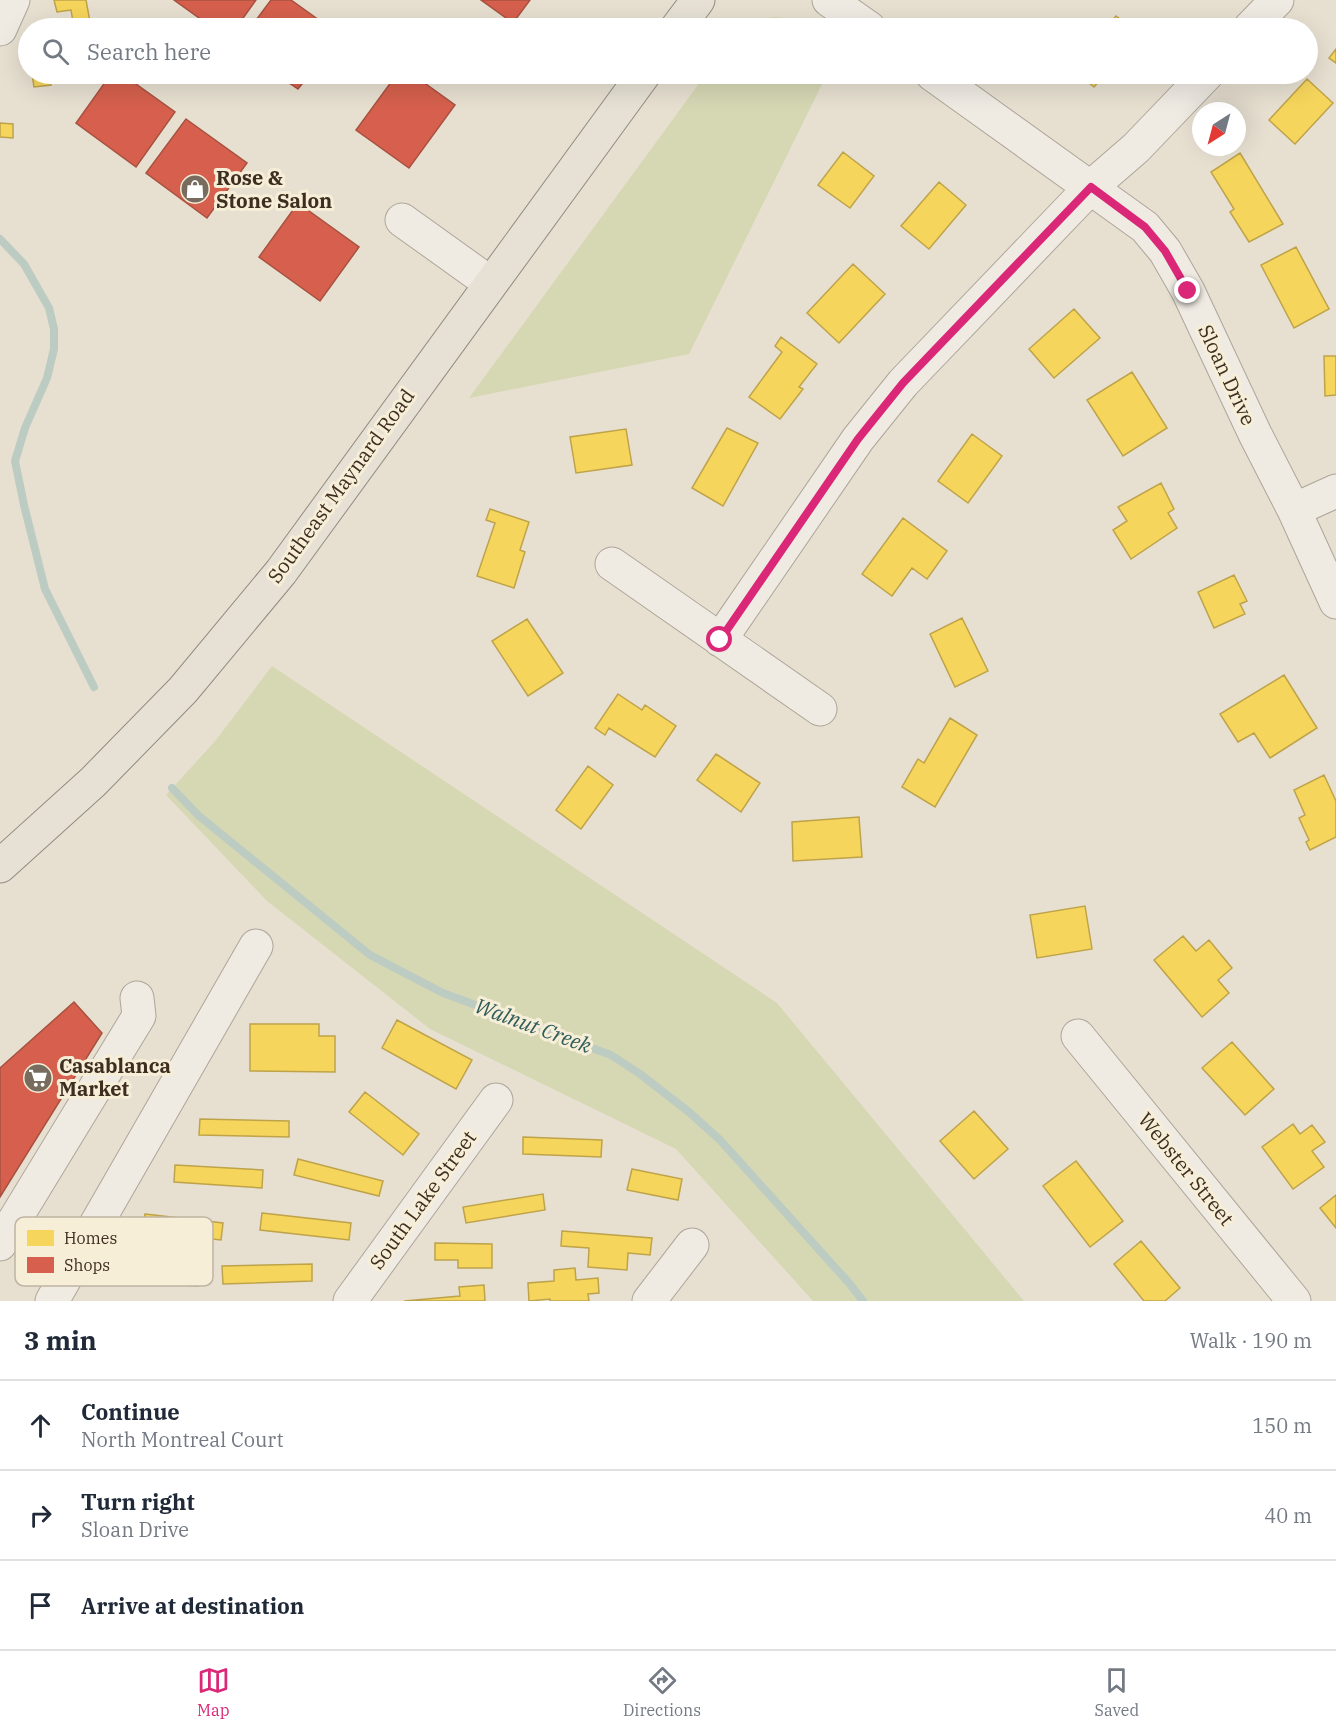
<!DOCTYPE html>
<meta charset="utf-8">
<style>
body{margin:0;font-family:"IBM Plex Serif",serif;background:#f6f6f7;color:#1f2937}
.compass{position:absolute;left:1192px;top:102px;width:54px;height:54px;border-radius:50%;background:#fff;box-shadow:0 6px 24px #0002;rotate:216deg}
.stop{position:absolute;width:18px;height:18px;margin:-14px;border:4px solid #db2777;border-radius:50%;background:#fff}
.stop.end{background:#db2777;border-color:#fff;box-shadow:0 2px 6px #0008}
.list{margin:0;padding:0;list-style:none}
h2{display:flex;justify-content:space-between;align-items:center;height:78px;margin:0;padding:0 24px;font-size:26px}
h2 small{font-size:20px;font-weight:400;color:#747a83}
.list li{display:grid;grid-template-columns:39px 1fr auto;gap:18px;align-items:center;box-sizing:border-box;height:90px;padding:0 24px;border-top:2px solid #e0e1e3}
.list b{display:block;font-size:22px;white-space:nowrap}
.list p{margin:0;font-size:20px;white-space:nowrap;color:#747a83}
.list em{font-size:20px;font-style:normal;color:#747a83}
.icon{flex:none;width:33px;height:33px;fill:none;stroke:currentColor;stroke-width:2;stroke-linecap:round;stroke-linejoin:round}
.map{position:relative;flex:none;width:1336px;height:1301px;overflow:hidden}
.search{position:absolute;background:#fff;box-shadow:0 6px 24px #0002;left:18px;right:18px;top:18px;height:66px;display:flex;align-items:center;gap:15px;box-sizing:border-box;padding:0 21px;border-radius:33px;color:#747a83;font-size:22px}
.sheet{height:348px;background:#fff}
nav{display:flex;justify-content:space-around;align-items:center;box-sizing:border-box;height:84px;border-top:2px solid #e0e1e3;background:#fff;font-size:16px;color:#747a83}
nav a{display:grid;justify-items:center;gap:3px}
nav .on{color:#db2777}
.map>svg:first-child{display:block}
.green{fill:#d6d7b3}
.homes{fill:#f6d55c;stroke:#bea34a;stroke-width:1.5}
.shops{fill:#d6604d;stroke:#a85140;stroke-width:1.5}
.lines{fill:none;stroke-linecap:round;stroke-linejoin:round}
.stream{stroke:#bcccc2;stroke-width:8}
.minor-casing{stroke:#ada599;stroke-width:35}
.major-casing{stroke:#928b80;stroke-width:35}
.minor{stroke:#efebe3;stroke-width:33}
.major{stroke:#e6e1d4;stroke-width:33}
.route{stroke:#db2777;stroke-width:8}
.labels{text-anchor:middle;stroke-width:6;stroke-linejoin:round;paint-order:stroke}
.poi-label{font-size:20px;font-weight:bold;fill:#3d2e20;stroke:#f7eed8;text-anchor:start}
.street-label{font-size:20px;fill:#3d2e20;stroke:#f7eed8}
.water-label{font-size:21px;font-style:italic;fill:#2f5d5a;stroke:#f7eed8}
.key{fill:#f7eed8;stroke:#bfb4a1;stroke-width:1.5}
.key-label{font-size:16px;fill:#3d2e20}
</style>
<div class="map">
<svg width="1336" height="1301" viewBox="0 0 1336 1301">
<rect width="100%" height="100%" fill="#e7e0d1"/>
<path class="green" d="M 775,17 L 787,18 L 801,28 L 741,28 L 765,18 Z
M 706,74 L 827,74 L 689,354 L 469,398 Z
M 272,666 L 777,1003 L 1024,1301 L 813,1301 L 676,1149 L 430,1029 L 267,901 L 166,795 L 216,740 Z"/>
<path class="homes" d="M 54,0 L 86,0 L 91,27 L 74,28 L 71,10 L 57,12 Z
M 1116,16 L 1132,28 L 1106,28 Z
M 1336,49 L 1336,63 L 1329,58 Z
M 32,74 L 50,74 L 51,85 L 34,87 Z
M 1071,74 L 1105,74 L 1094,87 L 1083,78 L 1080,81 Z
M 1307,79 L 1333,103 L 1295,144 L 1269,120 Z
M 0,123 L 13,124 L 13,138 L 0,137 Z
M 843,152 L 874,176 L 850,208 L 818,185 Z
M 1240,153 L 1283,224 L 1249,242 L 1230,212 L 1234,209 L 1211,172 Z
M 939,182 L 966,205 L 929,249 L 901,226 Z
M 1296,247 L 1329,309 L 1294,328 L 1261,265 Z
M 853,264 L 885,294 L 839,343 L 807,313 Z
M 1074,309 L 1100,338 L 1054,378 L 1029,349 Z
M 781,337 L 817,364 L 799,387 L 803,389 L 780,419 L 749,397 L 782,352 L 775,346 Z
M 1324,356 L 1336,356 L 1336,395 L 1325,396 Z
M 1132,372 L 1167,428 L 1123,456 L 1087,400 Z
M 727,428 L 758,443 L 723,506 L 692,488 Z
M 626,429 L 632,465 L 576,473 L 570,437 Z
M 972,434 L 1002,456 L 968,503 L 938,481 Z
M 1161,483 L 1174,509 L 1168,513 L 1177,528 L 1131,559 L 1113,530 L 1127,521 L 1118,507 Z
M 490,509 L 529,522 L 520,550 L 525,552 L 514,588 L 477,576 L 495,523 L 486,520 Z
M 903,518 L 947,551 L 927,579 L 912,568 L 892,596 L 862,574 Z
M 1234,575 L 1247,601 L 1240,604 L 1245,614 L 1214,628 L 1198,592 Z
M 962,618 L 988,671 L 955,687 L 930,634 Z
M 527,619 L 563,673 L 528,696 L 492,641 Z
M 1284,675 L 1317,728 L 1270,758 L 1254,733 L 1238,742 L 1220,714 Z
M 618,694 L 642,710 L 645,705 L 676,726 L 655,757 L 609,728 L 605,735 L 595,728 Z
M 950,718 L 977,735 L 935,807 L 902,787 L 918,759 L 924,763 Z
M 716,754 L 760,783 L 741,812 L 697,780 Z
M 588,766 L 613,785 L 581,829 L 556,810 Z
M 1324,775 L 1336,801 L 1336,837 L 1310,850 L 1306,842 L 1309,840 L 1299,818 L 1305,815 L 1294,790 Z
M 859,817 L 862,857 L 793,861 L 792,822 Z
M 1085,906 L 1092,949 L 1037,958 L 1030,915 Z
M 1183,936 L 1196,951 L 1209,940 L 1232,968 L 1218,980 L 1229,993 L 1202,1017 L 1154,960 Z
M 397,1020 L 472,1060 L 456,1089 L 382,1048 Z
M 250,1024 L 319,1024 L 319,1036 L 335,1036 L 335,1072 L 250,1071 Z
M 1232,1042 L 1274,1089 L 1245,1115 L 1202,1068 Z
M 365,1092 L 419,1134 L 403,1155 L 349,1112 Z
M 974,1111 L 1008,1149 L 974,1179 L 940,1141 Z
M 200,1119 L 289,1121 L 289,1137 L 199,1135 Z
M 1293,1124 L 1300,1134 L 1312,1125 L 1325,1142 L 1312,1151 L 1324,1167 L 1293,1189 L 1262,1147 Z
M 523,1137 L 602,1140 L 601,1157 L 523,1154 Z
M 298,1159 L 383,1181 L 379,1196 L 294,1175 Z
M 1076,1161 L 1123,1221 L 1090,1247 L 1043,1186 Z
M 175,1165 L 263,1170 L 262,1188 L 174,1182 Z
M 632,1169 L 682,1179 L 678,1200 L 627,1190 Z
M 543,1194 L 545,1210 L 466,1223 L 463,1207 Z
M 1336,1195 L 1336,1228 L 1320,1208 Z
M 262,1213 L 351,1223 L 349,1240 L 260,1230 Z
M 145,1214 L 223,1223 L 221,1240 L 143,1232 Z
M 562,1231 L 652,1238 L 650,1255 L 628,1253 L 627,1270 L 588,1267 L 589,1248 L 561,1246 Z
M 1141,1241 L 1180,1288 L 1165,1301 L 1144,1301 L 1114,1264 Z
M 435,1243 L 492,1244 L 492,1268 L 458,1268 L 458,1260 L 435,1260 Z
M 312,1264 L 312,1281 L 223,1284 L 222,1266 Z
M 122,1266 L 198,1270 L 198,1286 L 121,1282 Z
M 575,1268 L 576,1280 L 598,1278 L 599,1293 L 588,1294 L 589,1301 L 550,1301 L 550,1299 L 529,1301 L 528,1283 L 554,1281 L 554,1270 Z
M 484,1285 L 485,1301 L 404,1301 L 460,1296 L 459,1287 Z"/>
<path class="shops" d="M 174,0 L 256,0 L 236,28 L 213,28 Z
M 271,0 L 291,0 L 330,28 L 250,28 Z
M 481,0 L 530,0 L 513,23 Z
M 111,74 L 122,74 L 175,112 L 136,167 L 76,123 Z
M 276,74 L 310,74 L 298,89 Z
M 397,74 L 412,74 L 455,105 L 409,168 L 356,130 Z
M 186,119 L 247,163 L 207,218 L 146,173 Z
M 298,203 L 359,247 L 320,301 L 259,257 Z
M 74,1002 L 102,1033 L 0,1197 L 0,1068 Z"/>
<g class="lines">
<path class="stream" d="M 0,239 L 24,264 L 49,308 L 54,329 L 54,349 L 47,378 L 25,428 L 15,461 L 24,505 L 45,589 L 94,687
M 172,788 L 199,816 L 370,955 L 443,993 L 611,1055 L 640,1074 L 689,1112 L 720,1140 L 849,1283 L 863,1301"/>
<g class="minor-casing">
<path id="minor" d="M 829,0 L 869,28
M 1250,28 L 1277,0
M 0,29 L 13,0
M 932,74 L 1145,227 L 1165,251 L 1188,291 L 1255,434 L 1294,510 L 1336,602
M 402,220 L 490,283
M 1294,510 L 1336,491
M 612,564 L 820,709
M 720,640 L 858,439 L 903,383 L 1091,187 L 1136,148 L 1207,74
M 1078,1036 L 1294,1301
M 0,1244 L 139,1016 L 137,998
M 52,1301 L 256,946
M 350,1301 L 496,1100
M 649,1301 L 692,1245"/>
</g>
<g class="major-casing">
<path id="major" d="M 677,28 L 698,0
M 0,866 L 93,782 L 183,690 L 281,572 L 644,74"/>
</g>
<use href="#minor" class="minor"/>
<use href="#major" class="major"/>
</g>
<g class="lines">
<path class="route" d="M 720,640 L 858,439 L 903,383 L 1091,187 L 1145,227 L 1165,251 L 1188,291"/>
</g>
<defs>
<g id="shop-disc" transform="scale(1.5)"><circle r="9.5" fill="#786c5e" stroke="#f7eed8"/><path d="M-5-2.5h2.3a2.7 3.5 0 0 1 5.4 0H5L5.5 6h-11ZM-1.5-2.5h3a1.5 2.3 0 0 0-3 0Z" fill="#fff"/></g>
<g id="supermarket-disc" transform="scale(1.5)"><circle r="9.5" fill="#786c5e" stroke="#f7eed8"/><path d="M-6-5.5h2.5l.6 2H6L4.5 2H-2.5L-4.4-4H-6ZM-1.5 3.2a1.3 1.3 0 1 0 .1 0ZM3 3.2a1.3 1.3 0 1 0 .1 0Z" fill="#fff"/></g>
</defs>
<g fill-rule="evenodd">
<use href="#shop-disc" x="195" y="189"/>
<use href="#supermarket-disc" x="38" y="1078"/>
</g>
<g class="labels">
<g class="poi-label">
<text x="216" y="185">Rose &amp;<tspan x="216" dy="23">Stone Salon</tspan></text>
<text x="59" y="1073">Casablanca<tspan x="59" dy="23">Market</tspan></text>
</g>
<g class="street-label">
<text transform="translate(1227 375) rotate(65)" y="7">Sloan Drive</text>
<text transform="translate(341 486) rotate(-54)" y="7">Southeast Maynard Road</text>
<text transform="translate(1186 1169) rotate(51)" y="7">Webster Street</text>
<text transform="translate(423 1200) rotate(-54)" y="7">South Lake Street</text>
</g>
<g class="water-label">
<text transform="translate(533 1026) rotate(20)" y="7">Walnut Creek</text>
</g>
</g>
<rect x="15" y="1217" width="198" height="69" rx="9" class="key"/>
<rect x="27" y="1230" width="27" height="16" fill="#f6d55c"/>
<rect x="27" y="1257" width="27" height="16" fill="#d6604d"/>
<g class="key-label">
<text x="64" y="1244">Homes</text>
<text x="64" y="1271">Shops</text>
</g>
</svg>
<svg class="compass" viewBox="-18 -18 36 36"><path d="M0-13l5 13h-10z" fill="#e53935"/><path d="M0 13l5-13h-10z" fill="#747a83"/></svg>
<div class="stop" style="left:720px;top:640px"></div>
<div class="stop end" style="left:1188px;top:291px"></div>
<div class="search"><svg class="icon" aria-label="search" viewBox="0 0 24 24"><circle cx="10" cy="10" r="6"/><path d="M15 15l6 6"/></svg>Search here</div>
</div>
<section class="sheet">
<h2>3 min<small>Walk · 190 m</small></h2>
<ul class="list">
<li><svg class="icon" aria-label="ahead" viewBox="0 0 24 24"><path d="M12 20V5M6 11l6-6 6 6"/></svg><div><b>Continue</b><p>North Montreal Court</p></div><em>150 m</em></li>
<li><svg class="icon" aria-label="right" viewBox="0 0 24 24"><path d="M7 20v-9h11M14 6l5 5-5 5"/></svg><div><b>Turn right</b><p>Sloan Drive</p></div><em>40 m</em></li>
<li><svg class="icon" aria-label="arrive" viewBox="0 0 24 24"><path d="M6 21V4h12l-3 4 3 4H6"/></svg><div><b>Arrive at destination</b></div></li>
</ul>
</section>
<nav>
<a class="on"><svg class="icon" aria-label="map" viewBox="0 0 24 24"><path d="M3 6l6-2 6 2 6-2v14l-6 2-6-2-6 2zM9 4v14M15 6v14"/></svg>Map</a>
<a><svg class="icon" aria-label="directions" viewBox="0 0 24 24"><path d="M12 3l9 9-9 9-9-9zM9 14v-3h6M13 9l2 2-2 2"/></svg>Directions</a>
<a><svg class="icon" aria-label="saved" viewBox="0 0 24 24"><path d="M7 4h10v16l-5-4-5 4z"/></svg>Saved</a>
</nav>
